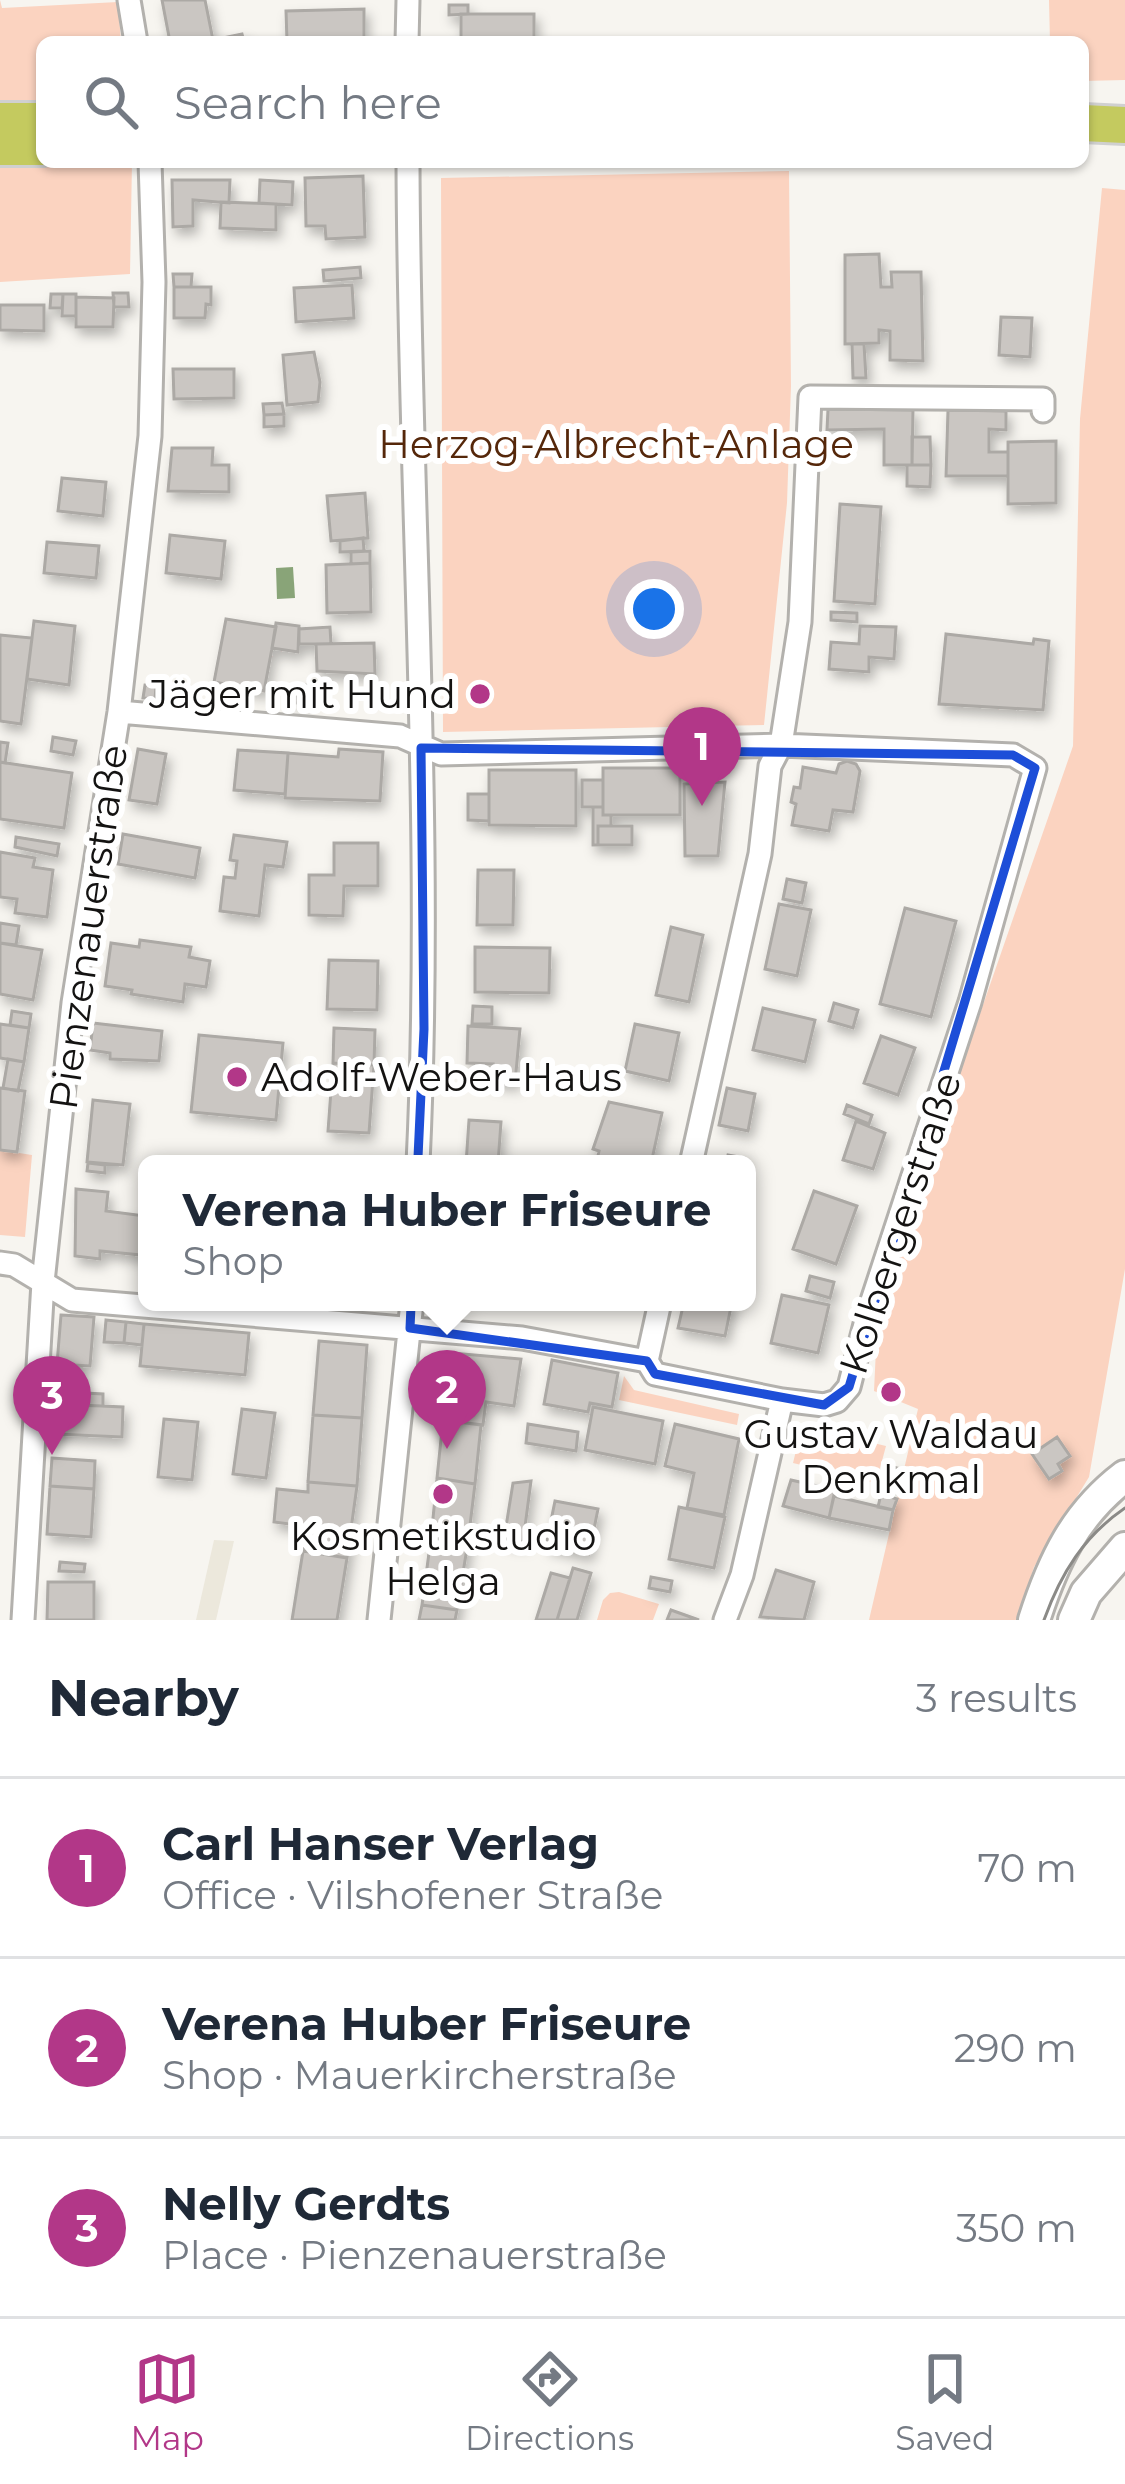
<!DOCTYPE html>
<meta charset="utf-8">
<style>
body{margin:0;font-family:Montserrat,sans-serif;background:#f2f2f3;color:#1f2937}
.you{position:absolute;left:654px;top:609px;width:42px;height:42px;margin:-30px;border:9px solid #fff;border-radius:50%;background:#1a73e8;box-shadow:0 0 0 18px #1a73e833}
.badge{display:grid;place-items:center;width:78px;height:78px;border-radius:50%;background:#b23788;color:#fff;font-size:39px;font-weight:700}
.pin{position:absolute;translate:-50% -99px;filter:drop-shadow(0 3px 6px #0008)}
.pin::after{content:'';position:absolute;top:63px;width:42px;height:36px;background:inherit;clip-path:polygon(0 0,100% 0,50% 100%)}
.popup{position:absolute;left:138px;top:1155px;width:618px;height:156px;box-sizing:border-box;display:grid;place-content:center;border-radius:18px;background:#fff;filter:drop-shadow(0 3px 9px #0005);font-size:39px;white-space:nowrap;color:#747a83}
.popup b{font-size:45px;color:#1f2937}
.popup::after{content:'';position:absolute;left:50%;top:100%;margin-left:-24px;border:24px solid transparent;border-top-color:#fff}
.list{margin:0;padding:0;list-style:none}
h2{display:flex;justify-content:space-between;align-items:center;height:156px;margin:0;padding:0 48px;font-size:51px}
h2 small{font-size:39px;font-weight:400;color:#747a83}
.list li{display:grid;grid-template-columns:78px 1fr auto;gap:36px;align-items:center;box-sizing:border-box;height:180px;padding:0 48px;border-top:3px solid #e0e1e3}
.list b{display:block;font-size:45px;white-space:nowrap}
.list p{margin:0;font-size:39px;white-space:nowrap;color:#747a83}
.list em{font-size:39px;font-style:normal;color:#747a83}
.icon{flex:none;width:66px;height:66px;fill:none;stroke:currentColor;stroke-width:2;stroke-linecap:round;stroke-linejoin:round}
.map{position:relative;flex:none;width:1125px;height:1620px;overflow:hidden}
.search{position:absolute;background:#fff;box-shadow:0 3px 9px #0004;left:36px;right:36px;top:36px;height:132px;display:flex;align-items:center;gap:30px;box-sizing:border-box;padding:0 42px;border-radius:18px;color:#747a83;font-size:45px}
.sheet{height:696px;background:#fff}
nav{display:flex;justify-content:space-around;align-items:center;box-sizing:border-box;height:168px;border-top:3px solid #e0e1e3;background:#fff;font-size:33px;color:#747a83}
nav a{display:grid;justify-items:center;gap:6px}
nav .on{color:#b23788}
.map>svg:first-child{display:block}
.built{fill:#ece8dc}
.green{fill:#fbd3c0}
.water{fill:#89a478}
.building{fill:#cac6c2;stroke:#aca9a5;stroke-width:3;filter:url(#shadow)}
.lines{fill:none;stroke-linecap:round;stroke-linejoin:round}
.minor-casing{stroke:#b3b1ad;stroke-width:27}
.secondary-casing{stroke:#b3b1ad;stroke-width:36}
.trunk-casing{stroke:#d0d0d0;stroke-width:42}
.minor{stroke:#fff;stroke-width:21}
.secondary{stroke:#fff;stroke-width:30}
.trunk{stroke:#c4ca5f;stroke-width:36}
.tram{stroke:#8b8a87;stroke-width:3}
.marked{fill:none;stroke:#1d4ed8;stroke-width:9;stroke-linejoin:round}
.poi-dot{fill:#b23788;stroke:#fff;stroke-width:4.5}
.labels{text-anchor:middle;stroke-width:12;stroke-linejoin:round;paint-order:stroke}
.park-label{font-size:39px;fill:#55270a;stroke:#fff}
.poi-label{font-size:39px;fill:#141312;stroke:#fff}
.street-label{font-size:39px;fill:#141312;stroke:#fff}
</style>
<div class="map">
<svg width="1125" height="1620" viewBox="0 0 1125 1620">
<defs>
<filter id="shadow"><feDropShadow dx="4" dy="7" stdDeviation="6" flood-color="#0004"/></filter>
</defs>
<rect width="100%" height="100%" fill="#f7f5f0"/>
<path class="built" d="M 214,1540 L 234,1541 L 216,1620 L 196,1620 Z"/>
<path class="green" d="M 0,0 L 2,8 L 118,2 L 121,42 L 42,42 L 42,162 L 132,162 L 130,274 L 0,282 Z
M 1049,0 L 1125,0 L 1125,80 L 1083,81 L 1083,42 L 1050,42 Z
M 789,171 L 791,386 L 787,503 L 764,725 L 443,732 L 441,178 Z
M 1102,188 L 1125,190 L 1125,1269 L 1089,1477 L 1034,1567 L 1017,1620 L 869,1620 L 918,1409 L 874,1391 L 878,1307 L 1073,746 L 1080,419 Z
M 0,1150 L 32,1155 L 25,1237 L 0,1235 Z
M 624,1376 L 634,1390 L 739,1414 L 737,1425 L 619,1400 Z
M 802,1426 L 886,1446 L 876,1483 L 793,1463 Z
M 619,1592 L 659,1604 L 653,1620 L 597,1620 L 603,1600 L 610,1593 Z"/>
<path class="water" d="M 293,567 L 295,598 L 277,599 L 276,568 Z"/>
<path class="building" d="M 162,0 L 205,0 L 213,40 L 242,34 L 244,42 L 170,42 Z
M 449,5 L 468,5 L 468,14 L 449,15 Z
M 364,9 L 364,42 L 287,42 L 286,11 Z
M 461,14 L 534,14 L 534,42 L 461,42 Z
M 363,176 L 365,237 L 326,239 L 325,226 L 306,226 L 305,178 Z
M 172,180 L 230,180 L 229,203 L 193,200 L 193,226 L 173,227 Z
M 260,180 L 293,182 L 292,205 L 259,203 Z
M 221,202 L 276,204 L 276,230 L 220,228 Z
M 879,254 L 881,287 L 892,287 L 891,272 L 921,272 L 923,361 L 890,360 L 890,331 L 879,330 L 879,343 L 845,344 L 845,255 Z
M 360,267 L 361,278 L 324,281 L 323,270 Z
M 173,274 L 192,274 L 191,287 L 174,287 Z
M 352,285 L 354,318 L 296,322 L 294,288 Z
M 174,287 L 211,287 L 211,305 L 206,304 L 205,318 L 174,318 Z
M 113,293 L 128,293 L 129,307 L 114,307 Z
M 51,294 L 63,294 L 62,308 L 50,308 Z
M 63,294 L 76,294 L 76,316 L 62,316 Z
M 76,297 L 114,298 L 113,327 L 76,327 Z
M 0,305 L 44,305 L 44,331 L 0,330 Z
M 1001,317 L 1032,318 L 1030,357 L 999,355 Z
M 852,344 L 864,344 L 866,378 L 853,378 Z
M 314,352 L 320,382 L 318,402 L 287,405 L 283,355 Z
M 173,369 L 234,369 L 234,398 L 174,399 Z
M 282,403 L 284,414 L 264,415 L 263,404 Z
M 828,409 L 913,410 L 912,465 L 884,465 L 884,429 L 827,430 Z
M 948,410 L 1006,411 L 1006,430 L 989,429 L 989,452 L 1008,452 L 1008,476 L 946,476 Z
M 284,414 L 284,426 L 264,427 L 264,415 Z
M 912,437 L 930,437 L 931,465 L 912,465 Z
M 1056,441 L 1056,503 L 1008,504 L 1008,442 Z
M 172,448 L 213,448 L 212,465 L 229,465 L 229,492 L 168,491 Z
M 907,465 L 931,465 L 930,487 L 907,486 Z
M 62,478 L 106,482 L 103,516 L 58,511 Z
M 365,493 L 368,538 L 331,541 L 327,496 Z
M 840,504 L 881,507 L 875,604 L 834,601 Z
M 170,535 L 225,541 L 221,579 L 166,573 Z
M 363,538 L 364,551 L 340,552 L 340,541 Z
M 47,542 L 99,546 L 96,578 L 44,573 Z
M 370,551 L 370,563 L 351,564 L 351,552 Z
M 370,563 L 371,612 L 327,613 L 326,565 Z
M 831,612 L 857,613 L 857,622 L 831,620 Z
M 226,619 L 276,627 L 264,691 L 214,682 Z
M 34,621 L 75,626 L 69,685 L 27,679 Z
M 276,623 L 299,626 L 298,652 L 272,648 Z
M 860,626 L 896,627 L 894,659 L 869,657 L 869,672 L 829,669 L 831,642 L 859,644 Z
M 330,627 L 331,644 L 299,644 L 299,629 Z
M 946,634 L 1033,644 L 1034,639 L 1049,641 L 1043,710 L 939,704 Z
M 0,635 L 32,638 L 21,724 L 0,721 Z
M 374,643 L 375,674 L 317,671 L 316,644 Z
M 296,684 L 306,685 L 306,703 L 295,703 Z
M 145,685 L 156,686 L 155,699 L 143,698 Z
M 53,737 L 76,741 L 73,755 L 51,751 Z
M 0,742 L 8,743 L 5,763 L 0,762 Z
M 138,749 L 166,754 L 157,804 L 129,800 Z
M 339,749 L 383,752 L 380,801 L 285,798 L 288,753 L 338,757 Z
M 238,750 L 288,753 L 285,794 L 234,790 Z
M 847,761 L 856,764 L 860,771 L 853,812 L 833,810 L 829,831 L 792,825 L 796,804 L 791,802 L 794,787 L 800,788 L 803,767 L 836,773 L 839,764 Z
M 0,762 L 72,773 L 64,828 L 0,819 Z
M 603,768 L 680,768 L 680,815 L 603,815 Z
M 489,770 L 576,770 L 576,826 L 489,825 Z
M 582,780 L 603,780 L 603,807 L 582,807 Z
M 725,782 L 718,856 L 685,856 L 684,784 Z
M 468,794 L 489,794 L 489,821 L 468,820 Z
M 593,807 L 603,807 L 603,815 L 611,815 L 611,826 L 598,826 L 598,845 L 593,845 Z
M 598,826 L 632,826 L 632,845 L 598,845 Z
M 123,834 L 200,848 L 195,878 L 118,864 Z
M 234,835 L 287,842 L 283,867 L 265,865 L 259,916 L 220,911 L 224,877 L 235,878 L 237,861 L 230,860 Z
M 16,837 L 59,844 L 57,856 L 15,847 Z
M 334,843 L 378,843 L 378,886 L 344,886 L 343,916 L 309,915 L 309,875 L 334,875 Z
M 0,852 L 35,858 L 33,867 L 53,870 L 47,917 L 15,913 L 17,899 L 0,897 Z
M 478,870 L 514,870 L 513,925 L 477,925 Z
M 787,879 L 806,883 L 802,903 L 783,899 Z
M 779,904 L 811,910 L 797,976 L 765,969 Z
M 905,908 L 956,921 L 931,1017 L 880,1004 Z
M 0,923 L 19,926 L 16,945 L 0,943 Z
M 671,927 L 703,935 L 689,1002 L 656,995 Z
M 140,940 L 191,947 L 189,957 L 210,961 L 206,987 L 185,984 L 183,1002 L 131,994 L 132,990 L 105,986 L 111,943 L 139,947 Z
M 0,943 L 42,950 L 33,1000 L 0,994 Z
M 475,947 L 550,948 L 549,993 L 475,992 Z
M 329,960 L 378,961 L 377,1010 L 327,1009 Z
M 834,1003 L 858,1010 L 853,1028 L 829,1021 Z
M 473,1006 L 492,1007 L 492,1024 L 472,1024 Z
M 763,1008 L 815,1020 L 805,1062 L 753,1050 Z
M 12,1011 L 31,1014 L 29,1028 L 10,1025 Z
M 93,1023 L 162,1031 L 159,1061 L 110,1059 L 110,1053 L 90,1050 Z
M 0,1024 L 29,1028 L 24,1062 L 0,1058 Z
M 635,1024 L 679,1033 L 669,1081 L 625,1071 Z
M 468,1026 L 520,1029 L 515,1083 L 491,1080 L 493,1064 L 467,1063 Z
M 334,1028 L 375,1030 L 374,1065 L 333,1063 Z
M 199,1035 L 283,1043 L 276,1120 L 191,1112 Z
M 881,1036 L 915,1048 L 898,1095 L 864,1083 Z
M 8,1059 L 24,1062 L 18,1091 L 3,1088 Z
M 333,1063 L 374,1065 L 369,1133 L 328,1131 Z
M 0,1088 L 25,1091 L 17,1152 L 0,1150 Z
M 727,1088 L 755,1094 L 748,1131 L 719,1125 Z
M 93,1100 L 130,1104 L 123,1165 L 87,1162 Z
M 609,1102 L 662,1113 L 651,1164 L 596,1164 L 599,1151 L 593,1149 Z
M 847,1105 L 872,1115 L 869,1124 L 844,1114 Z
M 469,1120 L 501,1122 L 498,1164 L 466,1164 Z
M 856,1121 L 885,1133 L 873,1169 L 843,1160 Z
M 728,1155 L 744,1158 L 742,1164 L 715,1164 L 726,1163 Z
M 88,1163 L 105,1165 L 105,1173 L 87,1171 Z
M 76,1189 L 108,1192 L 106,1211 L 145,1216 L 141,1255 L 100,1251 L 100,1259 L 75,1256 Z
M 814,1191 L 857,1206 L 836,1264 L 793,1249 Z
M 810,1276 L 834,1282 L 830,1298 L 806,1291 Z
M 782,1295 L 829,1305 L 818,1353 L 771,1343 Z
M 684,1302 L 732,1302 L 725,1336 L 678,1328 Z
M 61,1315 L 94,1317 L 90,1366 L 57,1364 Z
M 106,1320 L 126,1322 L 124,1343 L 104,1342 Z
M 126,1322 L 144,1324 L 142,1345 L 124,1343 Z
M 144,1324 L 249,1333 L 245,1375 L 140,1366 Z
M 319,1341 L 367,1345 L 362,1418 L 313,1415 Z
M 452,1353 L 521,1359 L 514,1406 L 486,1402 L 483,1425 L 443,1420 Z
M 552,1360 L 618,1373 L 612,1407 L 590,1403 L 588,1412 L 544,1404 Z
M 66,1392 L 103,1394 L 103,1406 L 66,1405 Z
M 56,1404 L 123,1407 L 122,1437 L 55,1434 Z
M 593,1407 L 663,1421 L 655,1464 L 585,1450 Z
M 242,1409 L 275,1413 L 266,1478 L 233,1474 Z
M 313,1415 L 362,1418 L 357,1486 L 308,1482 Z
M 164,1419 L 198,1422 L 192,1480 L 158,1477 Z
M 443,1420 L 481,1425 L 475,1484 L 437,1478 Z
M 528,1424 L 578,1432 L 576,1451 L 526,1443 Z
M 675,1424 L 739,1439 L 724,1515 L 687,1508 L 694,1473 L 665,1466 Z
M 1057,1437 L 1070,1456 L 1058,1464 L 1062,1471 L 1049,1479 L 1032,1454 Z
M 52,1458 L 95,1461 L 94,1489 L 50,1486 Z
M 893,1467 L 905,1470 L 901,1483 L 889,1480 Z
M 437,1478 L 475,1484 L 468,1542 L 431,1538 Z
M 791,1480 L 835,1490 L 829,1518 L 783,1506 Z
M 531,1481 L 523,1542 L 504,1539 L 513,1483 Z
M 308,1482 L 357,1486 L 347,1558 L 303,1551 L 305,1526 L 274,1522 L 277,1489 L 308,1492 Z
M 50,1486 L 94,1489 L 91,1537 L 47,1534 Z
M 881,1494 L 897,1499 L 893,1510 L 878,1507 Z
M 834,1496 L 893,1510 L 889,1530 L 829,1518 Z
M 555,1501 L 598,1509 L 589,1554 L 546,1545 Z
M 679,1507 L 725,1517 L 714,1568 L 669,1559 Z
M 431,1538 L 468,1542 L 457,1610 L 422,1605 Z
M 303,1551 L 347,1558 L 337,1620 L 292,1620 Z
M 60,1562 L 85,1564 L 84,1572 L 59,1571 Z
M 573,1568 L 591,1573 L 577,1620 L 557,1620 Z
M 776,1570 L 814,1582 L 804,1620 L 760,1617 Z
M 551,1573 L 570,1578 L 557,1620 L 536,1620 Z
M 651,1577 L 672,1581 L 670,1592 L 649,1588 Z
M 48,1582 L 94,1582 L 94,1620 L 47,1620 Z
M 422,1605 L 457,1610 L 455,1620 L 419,1620 Z
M 671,1610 L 699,1620 L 667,1620 Z"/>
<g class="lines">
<g class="minor-casing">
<path id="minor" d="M 129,0 L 136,42
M 407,42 L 408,0
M 408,162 C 409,496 434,830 418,1164
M 119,712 L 400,736 L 441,754 L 781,745 L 1013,755 L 1035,768 L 970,1002 L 867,1316 L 849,1387 L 837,1401 L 824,1405 L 782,1400 L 742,1575 L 725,1620
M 691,1164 L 760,854 L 770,766 L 781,745 L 800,622 L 810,397 L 1043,399 L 1043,411
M 0,1263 L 14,1265 L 72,1300 L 522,1338 L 647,1361 L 655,1374 L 782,1400
M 647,1361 L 660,1302
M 23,1620 L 43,1282 L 73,1003 L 119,712 L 150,436 L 154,282 L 150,162
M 379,1620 L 412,1302"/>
</g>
<g class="secondary-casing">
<path id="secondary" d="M 1034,1620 C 1053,1561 1075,1514 1125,1476
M 1074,1620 L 1086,1593 L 1125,1548"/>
</g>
<g class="trunk-casing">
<path id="trunk" d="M 0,121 L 42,121
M 1083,123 L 1125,125
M 0,147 L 42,147"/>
</g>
<use href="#minor" class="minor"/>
<use href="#secondary" class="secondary"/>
<use href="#trunk" class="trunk"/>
<path class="tram" d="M 1044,1620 C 1061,1573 1084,1536 1125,1508"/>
</g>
<path class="marked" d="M 421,748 L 1013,755 L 1035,768 L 849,1387 L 824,1405 L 655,1374 L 647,1361 L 410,1328 L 424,1029 Z"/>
<g class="poi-dot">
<circle cx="480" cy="694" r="12"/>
<circle cx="237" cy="1077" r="12"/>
<circle cx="891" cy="1392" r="12"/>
<circle cx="443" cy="1494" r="12"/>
</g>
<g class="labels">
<g class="park-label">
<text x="616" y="458">Herzog-Albrecht-Anlage</text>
</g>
<g class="poi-label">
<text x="456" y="708" text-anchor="end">Jäger mit Hund</text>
<text x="261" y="1091" text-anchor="start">Adolf-Weber-Haus</text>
<text x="891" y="1448">Gustav Waldau<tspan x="891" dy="45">Denkmal</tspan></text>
<text x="443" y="1550">Kosmetikstudio<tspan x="443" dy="45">Helga</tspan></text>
</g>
<g class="street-label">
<text transform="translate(88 927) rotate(-82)" y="14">Pienzenauerstraße</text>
<text transform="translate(900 1223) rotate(-72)" y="14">Kolbergerstraße</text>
</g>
</g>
</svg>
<div class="you"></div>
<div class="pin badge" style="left:702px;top:806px">1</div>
<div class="pin badge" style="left:447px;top:1449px">2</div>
<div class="popup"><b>Verena Huber Friseure</b>Shop</div>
<div class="pin badge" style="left:52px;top:1455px">3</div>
<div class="search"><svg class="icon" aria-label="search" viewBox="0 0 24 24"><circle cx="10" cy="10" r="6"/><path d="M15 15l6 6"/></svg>Search here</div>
</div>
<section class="sheet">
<h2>Nearby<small>3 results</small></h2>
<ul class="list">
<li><span class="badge">1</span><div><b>Carl Hanser Verlag</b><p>Office · Vilshofener Straße</p></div><em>70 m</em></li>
<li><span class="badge">2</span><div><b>Verena Huber Friseure</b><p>Shop · Mauerkircherstraße</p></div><em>290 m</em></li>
<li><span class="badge">3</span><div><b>Nelly Gerdts</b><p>Place · Pienzenauerstraße</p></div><em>350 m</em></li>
</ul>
</section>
<nav>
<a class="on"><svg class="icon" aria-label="map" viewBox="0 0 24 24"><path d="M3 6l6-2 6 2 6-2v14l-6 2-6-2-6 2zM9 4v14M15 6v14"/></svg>Map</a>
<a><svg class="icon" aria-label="directions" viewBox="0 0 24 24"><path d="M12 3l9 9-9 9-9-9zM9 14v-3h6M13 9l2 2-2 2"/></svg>Directions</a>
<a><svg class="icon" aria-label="saved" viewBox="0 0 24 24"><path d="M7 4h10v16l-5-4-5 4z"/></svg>Saved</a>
</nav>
